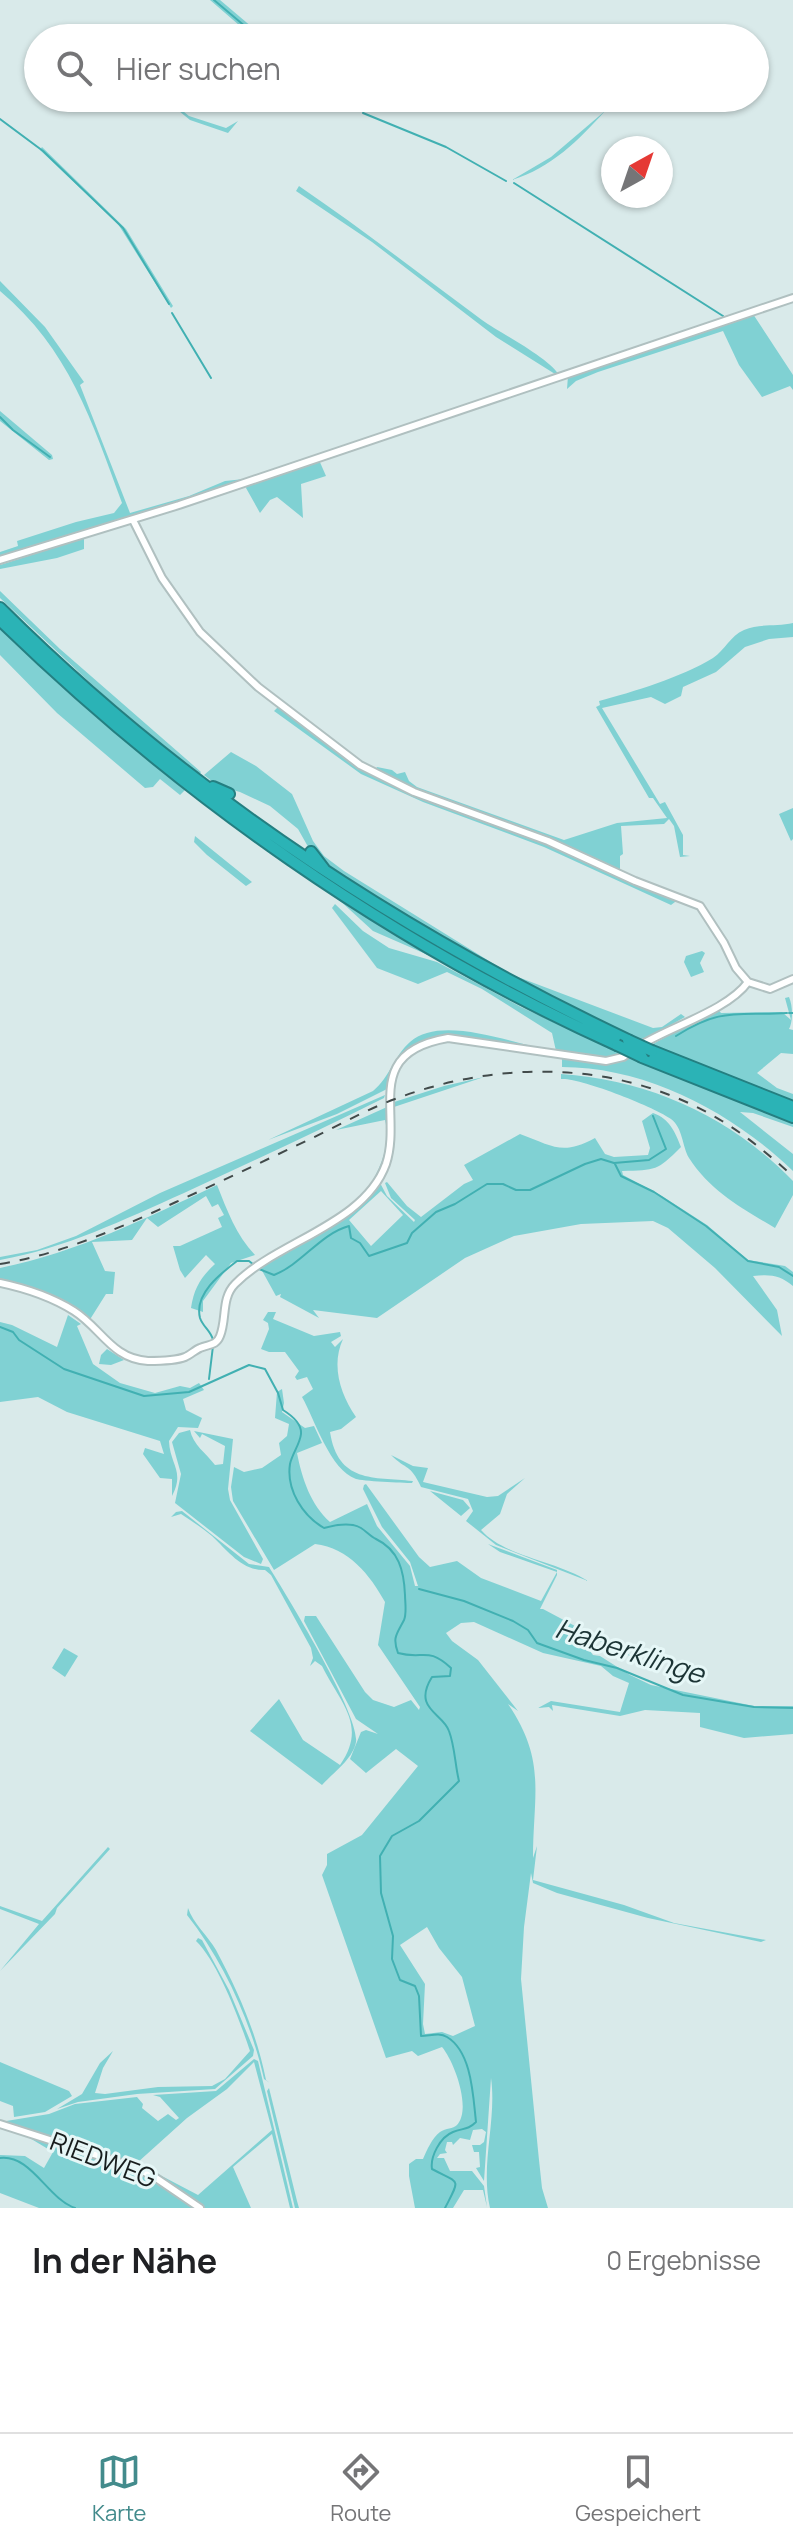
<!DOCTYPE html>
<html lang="de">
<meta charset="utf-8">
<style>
body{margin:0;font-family:Manrope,sans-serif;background:#f6f6f6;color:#202124}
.compass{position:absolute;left:601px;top:136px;width:72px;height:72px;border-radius:50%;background:#fff;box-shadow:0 2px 6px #0004;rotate:40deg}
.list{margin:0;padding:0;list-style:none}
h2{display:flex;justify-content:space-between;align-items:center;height:104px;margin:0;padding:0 32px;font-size:34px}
h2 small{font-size:26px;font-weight:400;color:#757577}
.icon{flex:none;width:44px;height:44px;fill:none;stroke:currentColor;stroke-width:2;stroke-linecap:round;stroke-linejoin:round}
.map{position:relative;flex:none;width:793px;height:2208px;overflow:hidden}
.search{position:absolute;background:#fff;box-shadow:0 2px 6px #0004;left:24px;right:24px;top:24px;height:88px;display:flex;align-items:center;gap:20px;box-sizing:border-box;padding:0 28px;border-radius:44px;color:#757577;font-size:30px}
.sheet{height:224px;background:#fff}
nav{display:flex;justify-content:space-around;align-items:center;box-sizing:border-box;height:112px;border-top:2px solid #e0e0e0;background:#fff;font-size:22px;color:#757577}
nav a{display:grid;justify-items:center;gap:4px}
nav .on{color:#438b8c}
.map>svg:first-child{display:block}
.green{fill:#80d1d3;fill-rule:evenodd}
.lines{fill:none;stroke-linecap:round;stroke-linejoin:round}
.stream{stroke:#41b0b2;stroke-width:2}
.secondary-casing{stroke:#b0c0c0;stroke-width:10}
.highway-casing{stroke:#247f81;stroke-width:14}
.secondary{stroke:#fff;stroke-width:6}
.highway{stroke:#2bb3b6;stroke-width:10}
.rail{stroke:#414a4a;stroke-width:2;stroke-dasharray:10 10;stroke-linecap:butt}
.highway-bridge-casing{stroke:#247f81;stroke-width:14;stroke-linecap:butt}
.highway-bridge{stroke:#2bb3b6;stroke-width:10}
.labels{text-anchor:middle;stroke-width:6;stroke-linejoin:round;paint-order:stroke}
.street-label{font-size:26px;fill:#181e1e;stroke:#e6f7f7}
.water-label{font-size:28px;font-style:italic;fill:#1c3435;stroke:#e6f7f7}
</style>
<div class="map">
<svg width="793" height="2208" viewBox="0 0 793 2208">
<rect width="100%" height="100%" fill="#d9eaea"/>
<path class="green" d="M 210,0 L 220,0 L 265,38 L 254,38 Z
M 163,98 L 167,98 L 189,116 L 226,128 L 238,121 L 250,98 L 238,121 L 228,133 L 190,120 Z
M 605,111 C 579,140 551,168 512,180 L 551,157 Z
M 42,147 L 126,229 L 173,306 L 171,308 L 118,224 L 40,150 Z
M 299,186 C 362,229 421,275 482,320 C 500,333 552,359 560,377 L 179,505 L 0,557 L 0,552 L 18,546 L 17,541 L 76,522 L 114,513 L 122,503 C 92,421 69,349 0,291 L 0,281 L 45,327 L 84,382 L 80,385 L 130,513 L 189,496 L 225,481 L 244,479 L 555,374 L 496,337 L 372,242 L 296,191 Z
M 753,314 L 793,375 L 793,390 L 790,386 L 762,397 L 739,365 L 723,331 L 598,372 L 576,381 L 567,389 L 568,376 Z
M 0,411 L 52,455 L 53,459 L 49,460 L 0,421 Z
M 319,460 L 326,476 L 301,484 L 303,518 L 277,497 L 270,500 L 260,513 L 246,488 L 247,485 Z
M 84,538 L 84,549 L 57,558 L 0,569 L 0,565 Z
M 0,591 L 60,649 L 201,772 L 199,775 L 100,692 L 0,598 Z
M 793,623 L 793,637 L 769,639 L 745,647 L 716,672 L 683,687 L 681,696 L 665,704 L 651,697 L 602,708 L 660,804 L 665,802 L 683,835 L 683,855 L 690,856 L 680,857 L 674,826 L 669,819 L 664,824 L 621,826 L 623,854 L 620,856 L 620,874 L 679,899 L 671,905 L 544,847 L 423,802 L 361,774 L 274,711 L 280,705 L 374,772 L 377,767 L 392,770 L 397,774 L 405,772 L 409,781 L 417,787 L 564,840 L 617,823 L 667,818 L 653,798 L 649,798 L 596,707 L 600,705 L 599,701 C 633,692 682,677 713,658 C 725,650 730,636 744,630 C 760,623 777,627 793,623 Z
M 0,627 L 71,692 L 186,789 L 180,795 L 160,779 L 153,787 L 145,788 L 57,713 L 0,655 Z
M 231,752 L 256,766 L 292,794 L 313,841 L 324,856 L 344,871 L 510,974 L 653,1028 L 662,1027 L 681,1014 L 685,1017 L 642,1041 L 505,976 L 342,877 L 311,852 L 298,829 L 270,806 L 240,792 L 218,786 L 204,775 Z
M 793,808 L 793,839 L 791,841 L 779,814 Z
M 195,836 L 252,882 L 246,886 L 207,855 L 194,842 Z
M 337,898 L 428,955 L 373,931 Z
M 335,904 L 363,931 L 389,948 L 437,962 L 521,1007 L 622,1054 C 559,1077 457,1003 406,1058 C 396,1068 390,1075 387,1089 L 337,1114 L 268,1140 L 373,1091 C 390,1077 394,1056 410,1042 C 442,1013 518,1046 556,1051 L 552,1033 L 482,989 L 447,972 L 418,984 L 377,968 L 332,908 Z
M 702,951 L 705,953 L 700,963 L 704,972 L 691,977 L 684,962 L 686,956 Z
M 789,997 C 793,1006 793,1022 789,1029 L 793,1030 L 793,1054 L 781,1053 L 757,1073 L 777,1088 L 793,1094 L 793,1103 L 651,1045 L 673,1033 L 674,1028 L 717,1008 L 721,1013 L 782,1012 L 791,1020 L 785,998 Z
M 562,1057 C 585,1063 607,1066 629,1058 L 793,1123 L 793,1127 L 753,1113 L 740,1112 L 793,1154 L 793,1171 C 733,1113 647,1067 562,1067 Z
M 561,1074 C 650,1080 731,1117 793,1181 L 793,1195 L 775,1228 C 742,1208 711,1192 689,1158 C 682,1146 683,1128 671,1119 C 657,1108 579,1077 561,1079 Z
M 484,1077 L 391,1108 L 391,1103 L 444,1086 Z
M 385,1095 L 384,1098 C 318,1131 251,1162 184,1193 C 123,1220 66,1248 0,1260 L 0,1257 L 37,1250 L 76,1236 L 160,1193 Z
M 387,1107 C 389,1136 388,1163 369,1187 C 381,1167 391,1144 385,1120 L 336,1130 Z
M 653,1113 C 670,1119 675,1132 681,1147 C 657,1171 656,1170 622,1171 L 623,1175 L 662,1196 L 707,1225 L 748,1260 L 785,1266 L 793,1272 L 793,1286 C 780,1275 770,1274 753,1276 L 777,1310 L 782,1336 L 715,1268 L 668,1228 L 653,1221 L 581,1224 L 514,1236 L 465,1258 L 377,1318 L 313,1310 L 319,1318 L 280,1297 L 281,1294 L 276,1296 L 260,1267 L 342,1218 L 379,1181 L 387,1196 L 414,1222 L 415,1220 L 391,1198 L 385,1183 L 387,1182 L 407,1206 L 421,1217 L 464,1184 L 473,1180 L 464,1165 L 520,1134 C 553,1146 562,1156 595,1138 L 605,1154 L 614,1157 L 648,1155 L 650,1148 L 642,1121 ZM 381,1191 L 403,1215 L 371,1246 L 349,1220 Z
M 217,1185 C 227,1210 236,1235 255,1255 L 231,1263 L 203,1301 L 203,1312 L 191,1308 C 194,1288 201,1277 215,1264 L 206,1255 L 185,1278 L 180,1270 L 173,1246 L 180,1246 L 222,1227 L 218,1218 L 224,1215 L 218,1204 L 212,1207 L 206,1196 L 158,1227 L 147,1218 L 132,1240 L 92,1242 L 105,1271 L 115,1272 L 113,1294 L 106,1294 L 89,1321 C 64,1301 32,1285 0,1281 L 0,1268 C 78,1252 146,1218 217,1185 Z
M 268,1312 L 276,1312 L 273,1319 L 314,1336 L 340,1332 L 341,1336 L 331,1342 L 335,1347 L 343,1339 C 331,1365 340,1394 356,1417 L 341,1429 L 330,1432 C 338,1483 373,1477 413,1481 L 412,1483 C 404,1483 361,1481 356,1479 C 330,1470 315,1420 302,1397 L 313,1389 L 307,1377 L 297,1380 L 295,1377 L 299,1371 L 285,1352 L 269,1352 L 261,1349 L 269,1329 L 268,1323 L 263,1320 Z
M 68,1315 L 81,1324 L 77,1326 L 93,1364 L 120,1383 L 155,1393 L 180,1386 L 190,1388 L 199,1383 L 204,1390 L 183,1399 L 186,1410 L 202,1418 L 198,1428 L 178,1427 L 169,1441 C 170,1465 185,1471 172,1496 L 172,1479 L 160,1478 L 143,1454 L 145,1448 L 164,1454 L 160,1441 L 67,1412 L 38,1397 L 0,1402 L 0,1322 L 12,1325 L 57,1347 Z
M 107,1349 L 124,1360 L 111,1365 L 99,1364 L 101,1355 Z
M 282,1389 L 284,1403 L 282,1412 L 305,1428 L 314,1426 L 322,1443 L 297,1453 C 302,1479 311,1505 330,1522 L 367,1504 L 377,1526 L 410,1566 L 415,1586 L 418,1586 L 410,1562 L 382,1527 L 363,1489 L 364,1485 L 366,1484 L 419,1557 L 430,1567 L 457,1561 L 481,1578 L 541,1601 L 557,1572 L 500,1552 L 488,1544 L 557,1570 L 557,1575 L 540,1609 L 543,1609 L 652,1667 L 582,1632 L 579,1636 L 593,1655 L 600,1656 L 630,1675 L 651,1685 L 754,1706 L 793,1706 L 793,1734 L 744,1738 L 700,1727 L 700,1713 L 645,1710 L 620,1716 L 552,1705 L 553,1711 L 549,1707 L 538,1708 L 551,1701 L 620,1712 L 629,1683 L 613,1676 L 601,1666 L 543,1653 L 474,1622 L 461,1623 L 446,1633 L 452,1641 L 478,1660 L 518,1711 L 508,1704 C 547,1761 533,1795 533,1858 L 537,1846 L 533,1880 L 624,1905 L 674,1923 L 766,1940 L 761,1942 L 648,1918 L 557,1893 L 533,1883 L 531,1873 L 524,1927 L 521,1979 L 539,2160 L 542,2188 L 548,2208 L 490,2208 C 480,2165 497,2120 491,2078 L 484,2181 L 476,2168 L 480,2167 L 479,2152 L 474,2152 L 472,2145 L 480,2145 L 484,2142 L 486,2132 L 482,2129 L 473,2130 L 470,2140 L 460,2138 L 453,2145 L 452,2142 L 447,2142 L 445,2150 L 447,2153 L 440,2154 L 437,2158 L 444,2158 L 450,2171 L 472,2171 L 484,2186 L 487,2207 L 483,2190 L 464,2190 L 453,2208 L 415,2208 L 409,2176 L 409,2164 L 416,2159 L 423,2159 C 427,2150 432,2138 440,2132 C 446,2128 453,2129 457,2125 C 472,2109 454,2061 442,2047 L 418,2056 L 412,2051 L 386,2058 L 322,1875 L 327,1865 L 327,1854 L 362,1835 L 418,1766 L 396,1749 L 366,1773 L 350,1759 L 361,1732 L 366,1730 L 378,1734 L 356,1719 L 304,1621 L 305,1616 L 316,1616 L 365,1692 L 373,1700 L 394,1707 L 411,1700 L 419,1710 L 420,1707 L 378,1645 L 385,1602 C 370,1575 349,1548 315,1544 L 274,1570 L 233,1501 L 231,1487 L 234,1467 L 244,1472 L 262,1468 L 281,1455 L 279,1443 L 287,1436 L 289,1424 L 275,1418 L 277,1392 ZM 427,1927 L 439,1948 L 462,1977 L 475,2026 L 453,2036 L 442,2032 L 425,2034 L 423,2024 L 425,1984 L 400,1945 Z
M 190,1430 C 193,1445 206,1453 215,1465 L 223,1464 L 225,1446 L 202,1434 L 200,1438 L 194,1431 L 233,1439 L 228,1489 L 230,1500 L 263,1559 L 261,1564 L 244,1557 L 175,1503 L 181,1474 L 172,1442 L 179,1433 Z
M 391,1455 L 413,1466 L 428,1468 L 423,1482 L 487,1497 L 498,1496 L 525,1478 L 507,1494 L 500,1514 L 481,1530 C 505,1557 557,1561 588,1581 L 496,1545 L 466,1521 L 473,1511 L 468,1499 L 421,1487 C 410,1463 407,1471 391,1455 Z
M 430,1491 L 463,1500 L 470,1508 L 461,1516 Z
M 182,1511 L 249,1564 L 269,1567 C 287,1596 360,1715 356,1742 C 353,1759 333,1773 322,1785 L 250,1731 L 279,1699 L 303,1740 L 340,1765 C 368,1725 340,1703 322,1666 L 315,1661 L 310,1666 L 313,1658 L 311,1648 L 271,1575 L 265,1570 C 242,1571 228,1551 212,1536 C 202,1528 192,1521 181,1514 L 171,1517 L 176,1512 Z
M 64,1648 L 78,1656 L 65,1677 L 52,1668 Z
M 108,1847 L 110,1849 L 57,1908 L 55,1914 L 0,1971 L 39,1924 L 0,1909 L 0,1906 L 42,1921 Z
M 188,1908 C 193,1923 208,1936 216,1950 C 238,1991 257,2034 266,2080 L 270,2083 L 264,2079 C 251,2022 224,1962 187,1915 Z
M 198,1938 L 202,1940 L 229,1990 L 254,2050 L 253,2056 L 215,2089 L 137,2094 L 78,2102 L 57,2109 L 82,2094 L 100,2063 L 113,2051 L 103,2068 L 95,2093 L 105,2094 L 158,2087 L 212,2086 L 225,2079 L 250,2051 C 240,2021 218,1962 196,1941 Z
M 254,2059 L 258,2061 L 293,2208 L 290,2208 L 272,2134 L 233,2167 L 251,2208 L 203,2208 L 134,2165 L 0,2122 L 49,2114 L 75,2104 L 137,2097 L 143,2104 L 142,2108 L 158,2121 L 168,2114 L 176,2120 L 179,2118 L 160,2097 L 153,2095 L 216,2091 ZM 254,2062 L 272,2130 L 198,2195 L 137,2163 L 187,2118 L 227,2089 Z
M 0,2062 L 69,2091 L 72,2096 L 45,2112 L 14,2117 L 13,2106 L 0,2101 Z
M 269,2088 L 297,2201 L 299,2208 L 295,2208 L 267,2091 Z
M 18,2131 L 136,2170 L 155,2179 L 197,2208 L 39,2208 L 0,2193 L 0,2155 L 25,2156 L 44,2168 L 53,2152 Z"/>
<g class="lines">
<path class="stream" d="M 214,0 L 259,38
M 343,98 L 359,110
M 363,113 L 446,147 L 506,181
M 0,119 L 43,151 L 123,228 L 169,304
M 514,183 L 723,316
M 172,313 L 211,378
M 0,417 L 13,430 L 50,457
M 789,1013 L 793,1013
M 676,1036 C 722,1007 736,1016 787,1013
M 615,1164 L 621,1176 L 654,1192 L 706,1226 L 748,1261 L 779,1267 L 793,1276
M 259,1269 L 274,1275 C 302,1264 320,1234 349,1226 L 351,1238 L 360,1243 L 369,1256 L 407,1243 L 412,1233 L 436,1212 L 455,1204 L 487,1184 L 503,1184 L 516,1190 L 530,1190 L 585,1164 L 601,1159 L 614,1163 L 649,1160 L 666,1149 L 653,1116
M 0,1327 L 13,1332 L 19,1340 L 64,1369 L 144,1396 L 189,1392 L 249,1365 L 265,1369 L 278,1393 L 283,1410 C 291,1415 302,1423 301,1434 C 300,1444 292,1454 290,1464 C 286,1490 303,1516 324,1528 C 335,1525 351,1522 361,1528 C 366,1531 370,1536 376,1539 C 399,1550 404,1571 405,1595 C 405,1602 407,1613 404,1620 C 397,1634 392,1637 398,1653 C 424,1660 427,1646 451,1668 L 450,1676 L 432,1677 C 412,1709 443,1713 449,1731 C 455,1747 455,1765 459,1781 L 419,1821 L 392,1836 L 380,1856 L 381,1893 L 393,1936 L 392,1959 L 400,1980 L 415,1986 L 419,1996 L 421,2036 C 430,2036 439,2032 447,2037 C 472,2052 473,2096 476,2122 C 468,2130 463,2128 453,2132 C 440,2137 430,2157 432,2169 C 460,2184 461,2177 445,2208
M 213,1340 C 211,1331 203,1327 200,1318 C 194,1294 220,1274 237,1261 L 249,1261 L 254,1265
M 209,1379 L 213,1346
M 419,1589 L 464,1601 L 513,1621 L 528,1630 L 537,1643 L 584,1660 L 617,1668 L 683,1695 L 754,1707 L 793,1708
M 0,2158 C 31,2154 47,2198 75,2208"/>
<g class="secondary-casing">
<path id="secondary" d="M 133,520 L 162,578 L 200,632 L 258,687 L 360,765 L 414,792 L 548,841 L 635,881 L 700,906 L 724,943 L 736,968 L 748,982 L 770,989 L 793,979
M 0,560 L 179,505 L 793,298
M 641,1045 C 672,1026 728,1010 748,982
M 0,1283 C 24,1288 53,1298 74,1311 C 101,1328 112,1359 148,1361 C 159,1361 175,1361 185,1357 C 190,1355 195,1350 200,1348 C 209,1344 216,1346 220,1336 C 227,1319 221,1298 235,1284 C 277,1241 364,1225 386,1164 C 403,1113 361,1053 448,1038 L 606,1061 L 623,1057 L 632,1051
M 0,2124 L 137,2168 L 156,2178 L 200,2208"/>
</g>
<g class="highway-casing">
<path id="highway" d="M 0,608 C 183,790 396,930 628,1040
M 0,620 C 180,795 388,942 617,1045
M 213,787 L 229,794
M 311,852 L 324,869
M 652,1051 L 793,1107
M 642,1057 L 793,1117"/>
</g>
<use href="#secondary" class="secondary"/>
<use href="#highway" class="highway"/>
<path class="rail" d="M 0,1264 C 62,1254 119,1228 176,1202 C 220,1182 264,1161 308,1140 C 336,1127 365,1110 395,1099 C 501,1059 623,1060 722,1121 C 747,1136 770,1156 793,1176"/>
<g class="highway-bridge-casing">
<path id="highway-bridge" d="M 628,1040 L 652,1051
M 617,1045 L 642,1057"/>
</g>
<use href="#highway-bridge" class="highway-bridge"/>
</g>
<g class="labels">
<g class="street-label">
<text transform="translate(103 2160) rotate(21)" y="9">RIEDWEG</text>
</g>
<g class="water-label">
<text transform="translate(630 1651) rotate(18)" y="10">Haberklinge</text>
</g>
</g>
</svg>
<svg class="compass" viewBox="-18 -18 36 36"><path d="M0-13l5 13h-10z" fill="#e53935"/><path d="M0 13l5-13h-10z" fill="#757577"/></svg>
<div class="search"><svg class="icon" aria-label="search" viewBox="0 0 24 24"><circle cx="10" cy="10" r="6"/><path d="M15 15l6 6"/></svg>Hier suchen</div>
</div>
<section class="sheet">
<h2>In der Nähe<small>0 Ergebnisse</small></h2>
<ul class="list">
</ul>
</section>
<nav>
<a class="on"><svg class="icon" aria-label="map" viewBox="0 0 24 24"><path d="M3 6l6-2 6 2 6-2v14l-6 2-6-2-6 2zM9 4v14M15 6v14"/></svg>Karte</a>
<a><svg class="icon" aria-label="directions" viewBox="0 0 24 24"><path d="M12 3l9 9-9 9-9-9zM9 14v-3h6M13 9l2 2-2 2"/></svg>Route</a>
<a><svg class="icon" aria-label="saved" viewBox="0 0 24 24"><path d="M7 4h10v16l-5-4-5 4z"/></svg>Gespeichert</a>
</nav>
